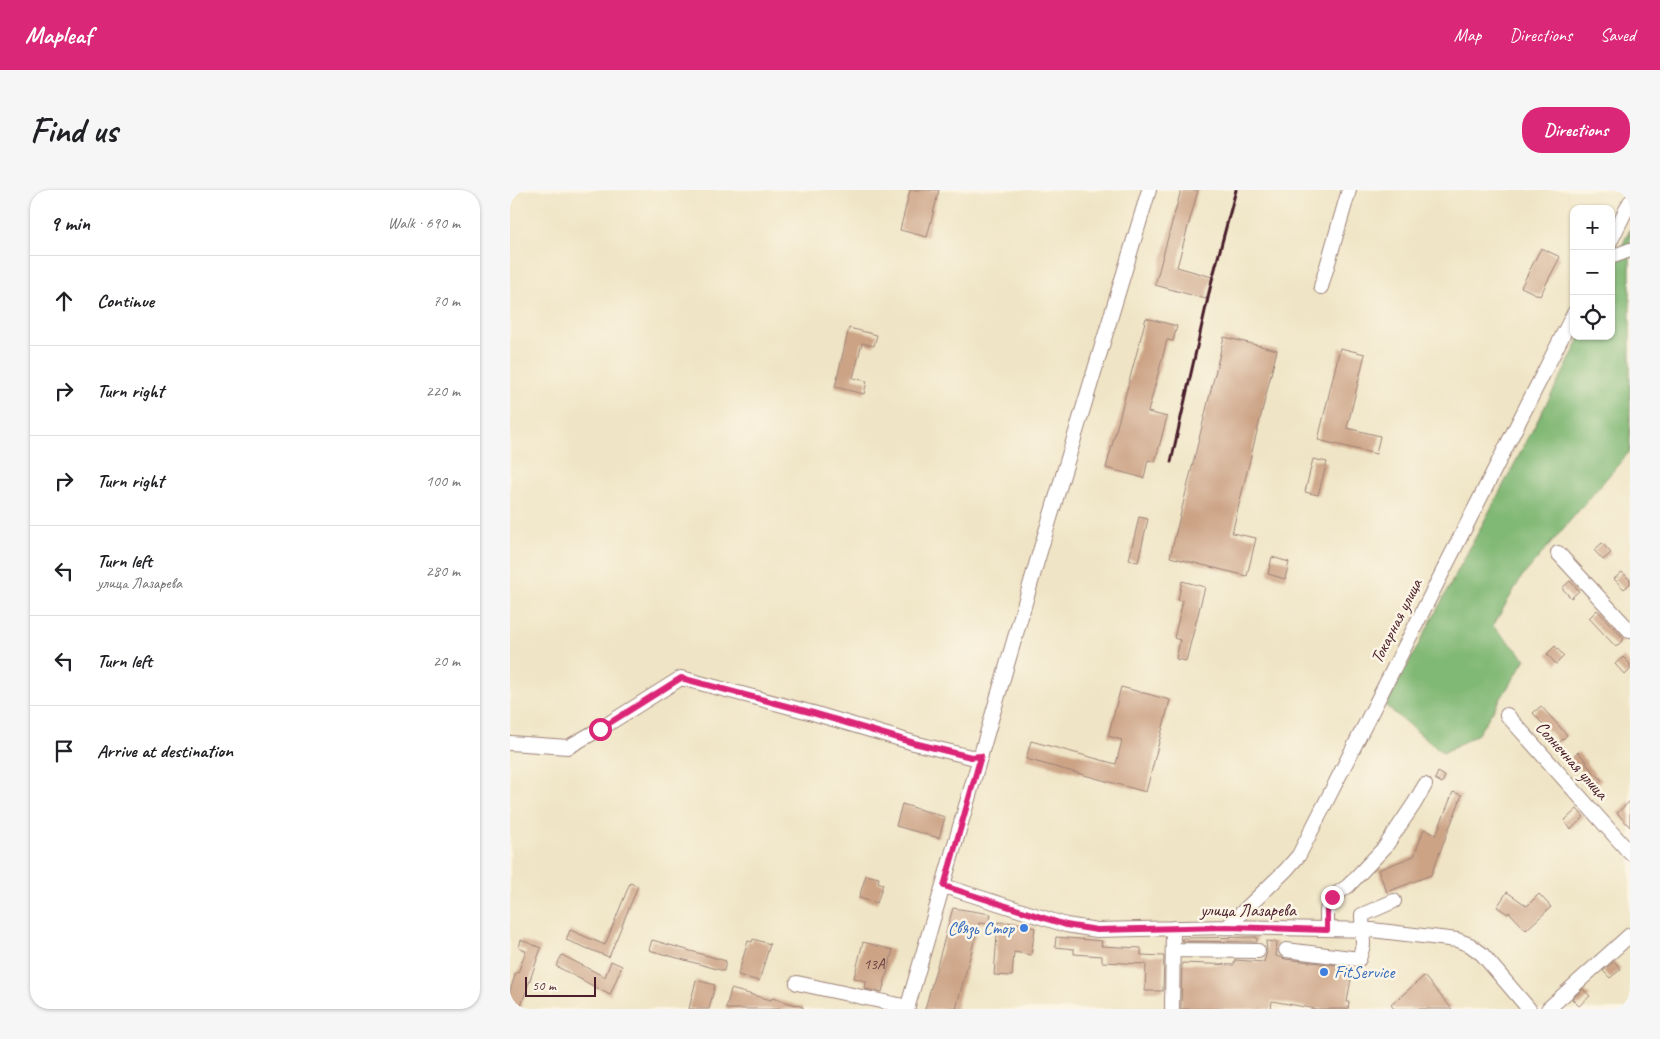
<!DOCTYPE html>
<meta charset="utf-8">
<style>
body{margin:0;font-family:Caveat,sans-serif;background:#f6f6f6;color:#202124}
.controls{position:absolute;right:15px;top:15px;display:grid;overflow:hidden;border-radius:10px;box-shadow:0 1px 4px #0004}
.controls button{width:45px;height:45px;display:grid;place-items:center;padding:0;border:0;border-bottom:1px solid #e0e0e0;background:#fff;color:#202124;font:25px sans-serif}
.scale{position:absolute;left:15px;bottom:12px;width:71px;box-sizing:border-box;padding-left:5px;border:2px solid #4a1f2b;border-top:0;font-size:14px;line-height:18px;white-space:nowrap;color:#4a1f2b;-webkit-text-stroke:4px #fcf5e5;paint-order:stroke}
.stop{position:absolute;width:15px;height:15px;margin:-11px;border:4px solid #db2777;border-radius:50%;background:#fff}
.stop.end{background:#db2777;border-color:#fff;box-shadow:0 1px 5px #0008}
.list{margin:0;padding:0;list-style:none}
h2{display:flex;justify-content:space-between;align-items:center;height:65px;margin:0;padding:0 20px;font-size:21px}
h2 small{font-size:16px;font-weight:400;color:#757577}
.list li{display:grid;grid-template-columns:32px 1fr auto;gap:15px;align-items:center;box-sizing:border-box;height:90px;padding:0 20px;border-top:1px solid #e0e0e0}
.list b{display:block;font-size:19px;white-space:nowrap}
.list p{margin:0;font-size:16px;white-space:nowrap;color:#757577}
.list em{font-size:16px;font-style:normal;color:#757577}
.icon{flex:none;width:28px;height:28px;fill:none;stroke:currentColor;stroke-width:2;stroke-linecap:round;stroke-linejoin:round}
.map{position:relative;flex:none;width:1120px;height:819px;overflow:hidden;border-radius:20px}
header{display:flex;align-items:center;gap:30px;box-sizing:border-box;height:70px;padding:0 25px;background:#db2777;color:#fff}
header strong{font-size:24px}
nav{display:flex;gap:28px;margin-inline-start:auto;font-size:18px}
.intro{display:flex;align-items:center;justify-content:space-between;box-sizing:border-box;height:120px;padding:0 30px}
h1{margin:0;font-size:35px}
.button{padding:12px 22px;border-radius:20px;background:#db2777;color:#fff;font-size:18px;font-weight:700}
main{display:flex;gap:30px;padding:0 30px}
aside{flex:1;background:#fff;border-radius:20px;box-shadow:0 1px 4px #0004}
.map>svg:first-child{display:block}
.forest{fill:#80b875;stroke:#656c50}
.building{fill:#cca385}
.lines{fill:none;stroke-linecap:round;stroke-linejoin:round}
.minor-casing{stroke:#9c8278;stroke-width:16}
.minor{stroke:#fff;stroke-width:14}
.rail{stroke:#4a1f2b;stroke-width:3}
.route{stroke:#db2777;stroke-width:6}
.shop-dot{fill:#3f7fe0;stroke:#fcf5e5;stroke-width:2}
.labels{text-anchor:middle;stroke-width:5;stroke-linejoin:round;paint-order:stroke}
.number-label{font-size:15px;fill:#6a4042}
.street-label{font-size:18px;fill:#4a1f2b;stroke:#fcf5e5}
.shop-label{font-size:18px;fill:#366cbe;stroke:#fcf5e5;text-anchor:end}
</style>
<header>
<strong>Mapleaf</strong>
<nav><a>Map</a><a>Directions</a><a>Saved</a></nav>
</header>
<div class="intro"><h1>Find us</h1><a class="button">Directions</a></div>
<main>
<aside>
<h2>9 min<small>Walk · 690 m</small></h2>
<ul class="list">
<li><svg class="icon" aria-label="ahead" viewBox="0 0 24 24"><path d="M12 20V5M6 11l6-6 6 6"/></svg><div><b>Continue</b></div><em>70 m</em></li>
<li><svg class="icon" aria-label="right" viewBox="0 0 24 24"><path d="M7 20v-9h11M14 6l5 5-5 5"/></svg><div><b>Turn right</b></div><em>220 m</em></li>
<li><svg class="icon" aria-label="right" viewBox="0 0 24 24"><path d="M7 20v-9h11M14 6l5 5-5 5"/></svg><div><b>Turn right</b></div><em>100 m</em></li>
<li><svg class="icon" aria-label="left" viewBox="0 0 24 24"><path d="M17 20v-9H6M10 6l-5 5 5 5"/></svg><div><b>Turn left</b><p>улица Лазарева</p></div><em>280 m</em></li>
<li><svg class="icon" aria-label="left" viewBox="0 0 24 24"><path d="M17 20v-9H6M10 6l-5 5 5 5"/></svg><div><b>Turn left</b></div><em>20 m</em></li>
<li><svg class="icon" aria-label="arrive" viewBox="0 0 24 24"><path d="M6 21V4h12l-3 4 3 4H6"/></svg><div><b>Arrive at destination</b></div></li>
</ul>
</aside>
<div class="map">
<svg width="1120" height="819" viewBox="0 0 1120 819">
<rect width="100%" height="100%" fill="#fcf5e5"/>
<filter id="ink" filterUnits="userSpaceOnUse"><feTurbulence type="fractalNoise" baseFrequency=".02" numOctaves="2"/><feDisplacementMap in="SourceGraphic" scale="10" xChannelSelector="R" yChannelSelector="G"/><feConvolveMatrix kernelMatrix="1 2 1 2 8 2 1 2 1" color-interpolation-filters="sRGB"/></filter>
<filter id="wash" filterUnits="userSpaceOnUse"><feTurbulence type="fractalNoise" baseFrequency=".0096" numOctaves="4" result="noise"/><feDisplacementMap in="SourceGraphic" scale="20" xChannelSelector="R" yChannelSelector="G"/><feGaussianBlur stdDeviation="1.12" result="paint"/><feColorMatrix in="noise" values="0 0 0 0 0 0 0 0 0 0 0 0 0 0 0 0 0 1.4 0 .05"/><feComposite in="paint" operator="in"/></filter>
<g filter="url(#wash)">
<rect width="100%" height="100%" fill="#efe4c5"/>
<path class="forest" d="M 1120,39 L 1120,261 L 1011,388 L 983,436 L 1016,469 L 968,544 L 933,563 L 876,516 L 1057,175 L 1071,146 L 1101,146 L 1101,79 Z"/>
<g id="blocks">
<path class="building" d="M 400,0 L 429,0 L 417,47 L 390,40 Z
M 671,0 L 688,0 L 667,77 L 702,87 L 696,109 L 645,95 Z
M 1031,58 L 1050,67 L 1030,106 L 1011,97 Z
M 636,128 L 667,136 L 663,151 L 657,150 L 638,222 L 657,227 L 645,272 L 638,270 L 634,288 L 596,278 Z
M 339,138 L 367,145 L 364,156 L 352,153 L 343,188 L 357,191 L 354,204 L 325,197 Z
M 714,147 L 767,160 L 722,343 L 746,348 L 737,386 L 660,367 Z
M 830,158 L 855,164 L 837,238 L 870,246 L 866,264 L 808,250 Z
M 803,269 L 817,272 L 808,305 L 795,302 Z
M 629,327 L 638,329 L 628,372 L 619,370 Z
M 1092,353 L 1101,363 L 1093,370 L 1084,360 Z
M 762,367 L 779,372 L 775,389 L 758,384 Z
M 1112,382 L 1120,390 L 1120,394 L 1114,399 L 1104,389 Z
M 672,391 L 695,397 L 676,471 L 666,469 L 670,450 L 664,448 L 673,411 L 668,410 Z
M 1060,391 L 1069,401 L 1061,408 L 1052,398 Z
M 1087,420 L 1114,449 L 1106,457 L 1079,428 Z
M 1045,456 L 1054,466 L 1046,474 L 1037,464 Z
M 1113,467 L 1120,474 L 1120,480 L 1115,485 L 1105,474 Z
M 611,497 L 660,510 L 636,602 L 516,569 L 521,551 L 606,574 L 612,550 L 598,546 Z
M 1031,516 L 1057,545 L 1049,553 L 1023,523 Z
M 1068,562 L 1077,572 L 1076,574 L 1092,590 L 1084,598 L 1074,588 L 1076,586 L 1060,569 Z
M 928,582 L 935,586 L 932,593 L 925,589 Z
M 943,602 L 952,605 L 921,685 L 877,702 L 868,680 L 904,666 L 914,639 L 926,645 Z
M 1120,611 L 1120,637 L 1107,623 Z
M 392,614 L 435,627 L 429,648 L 386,636 Z
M 1067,619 L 1074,627 L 1061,639 L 1054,631 Z
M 356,685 L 369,688 L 368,692 L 373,694 L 367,713 L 349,708 Z
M 120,693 L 128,696 L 99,767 L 56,750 L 60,740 L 95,755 Z
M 997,702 L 1017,716 L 1029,704 L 1041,717 L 1016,740 L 999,722 L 998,724 L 987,717 Z
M 443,718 L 481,724 L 479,734 L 469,733 L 446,819 L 415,819 Z
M 488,732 L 506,733 L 525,738 L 521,765 L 504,762 L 502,786 L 484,785 Z
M 546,747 L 592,751 L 591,756 L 631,758 L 631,765 L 654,766 L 653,801 L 635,801 L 636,774 L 592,772 L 592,766 L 564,764 L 564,759 L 545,757 Z
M 747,747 L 747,752 L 672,751 L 672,748 Z
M 243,749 L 260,754 L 249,791 L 228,785 L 238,751 L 242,752 Z
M 11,750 L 31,758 L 10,819 L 0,815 L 0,801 L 6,782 L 8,783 L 16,761 L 9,758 Z
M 142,750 L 216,771 L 214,781 L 139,760 Z
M 756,751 L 767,752 L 766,766 L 775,769 L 843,777 L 837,812 L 839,812 L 838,819 L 806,819 L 762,811 L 761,819 L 671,819 L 672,773 L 724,775 L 725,770 L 754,772 L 757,762 Z
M 353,752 L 383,760 L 372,802 L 355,799 L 356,791 L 344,788 Z
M 52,765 L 95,787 L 101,771 L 112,776 L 100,805 L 46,776 Z
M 1104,771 L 1111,779 L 1100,788 L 1093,781 Z
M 914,786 L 942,819 L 884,819 L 881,815 Z
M 186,790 L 205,795 L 199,819 L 179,819 Z
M 221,799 L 261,810 L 262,808 L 293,817 L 293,819 L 216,819 Z
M 1073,799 L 1080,806 L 1069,816 L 1062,809 Z"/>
</g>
</g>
<g filter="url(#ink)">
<use href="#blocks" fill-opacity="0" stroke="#9c8278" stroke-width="1"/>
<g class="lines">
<g class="minor-casing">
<path id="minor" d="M 1101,50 L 1120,12
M 1101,67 L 1120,60
M 811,97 L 839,0
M 1048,363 L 1120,441
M 997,525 L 1120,663
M 0,553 L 58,557 L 90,539 L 171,488 L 303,523 L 404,553 L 461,567 L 471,566
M 434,696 L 556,735 L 587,740 L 717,737 L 862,740 L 947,750 L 960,755 L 972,764 L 1019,819
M 717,737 L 776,680 L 789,665 L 1064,123
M 817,739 L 817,720 L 822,707 L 838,696 L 875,657 L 904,614 L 915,595
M 663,760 L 748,761
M 776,760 L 849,769 L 853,755 L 852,725 L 884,711
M 287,793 L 398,817
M 397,819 L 528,368 L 639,0
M 662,819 L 663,738
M 1038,819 L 1120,745"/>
</g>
<use href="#minor" class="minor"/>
<path class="rail" d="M 661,272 L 702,90 L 726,0"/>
</g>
</g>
<g class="lines" filter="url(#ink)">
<path class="route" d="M 90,539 L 171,488 L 303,523 L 404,553 L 461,567 L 471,566 L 434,696 L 556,735 L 587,740 L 717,737 L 817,740 L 817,720 L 822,707"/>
</g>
<g class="shop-dot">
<circle cx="514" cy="738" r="5"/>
<circle cx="814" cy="782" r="5"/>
</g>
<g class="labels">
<g class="number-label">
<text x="364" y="779">13А</text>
</g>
<g class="street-label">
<text transform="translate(886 431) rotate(-63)" y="6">Токарная улица</text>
<text transform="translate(1062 570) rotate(48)" y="6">Солнечная улица</text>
<text x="738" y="726">улица Лазарева</text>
</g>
<g class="shop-label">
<text x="504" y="744">Связь Стор</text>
<text x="824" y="788" text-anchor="start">FitService</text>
</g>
</g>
</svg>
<div class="controls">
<button>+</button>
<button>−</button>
<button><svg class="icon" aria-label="locate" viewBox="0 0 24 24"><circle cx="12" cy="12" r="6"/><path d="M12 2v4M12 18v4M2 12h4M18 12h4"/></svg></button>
</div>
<div class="scale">50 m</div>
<div class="stop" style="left:90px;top:539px"></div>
<div class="stop end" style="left:822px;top:707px"></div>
</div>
</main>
